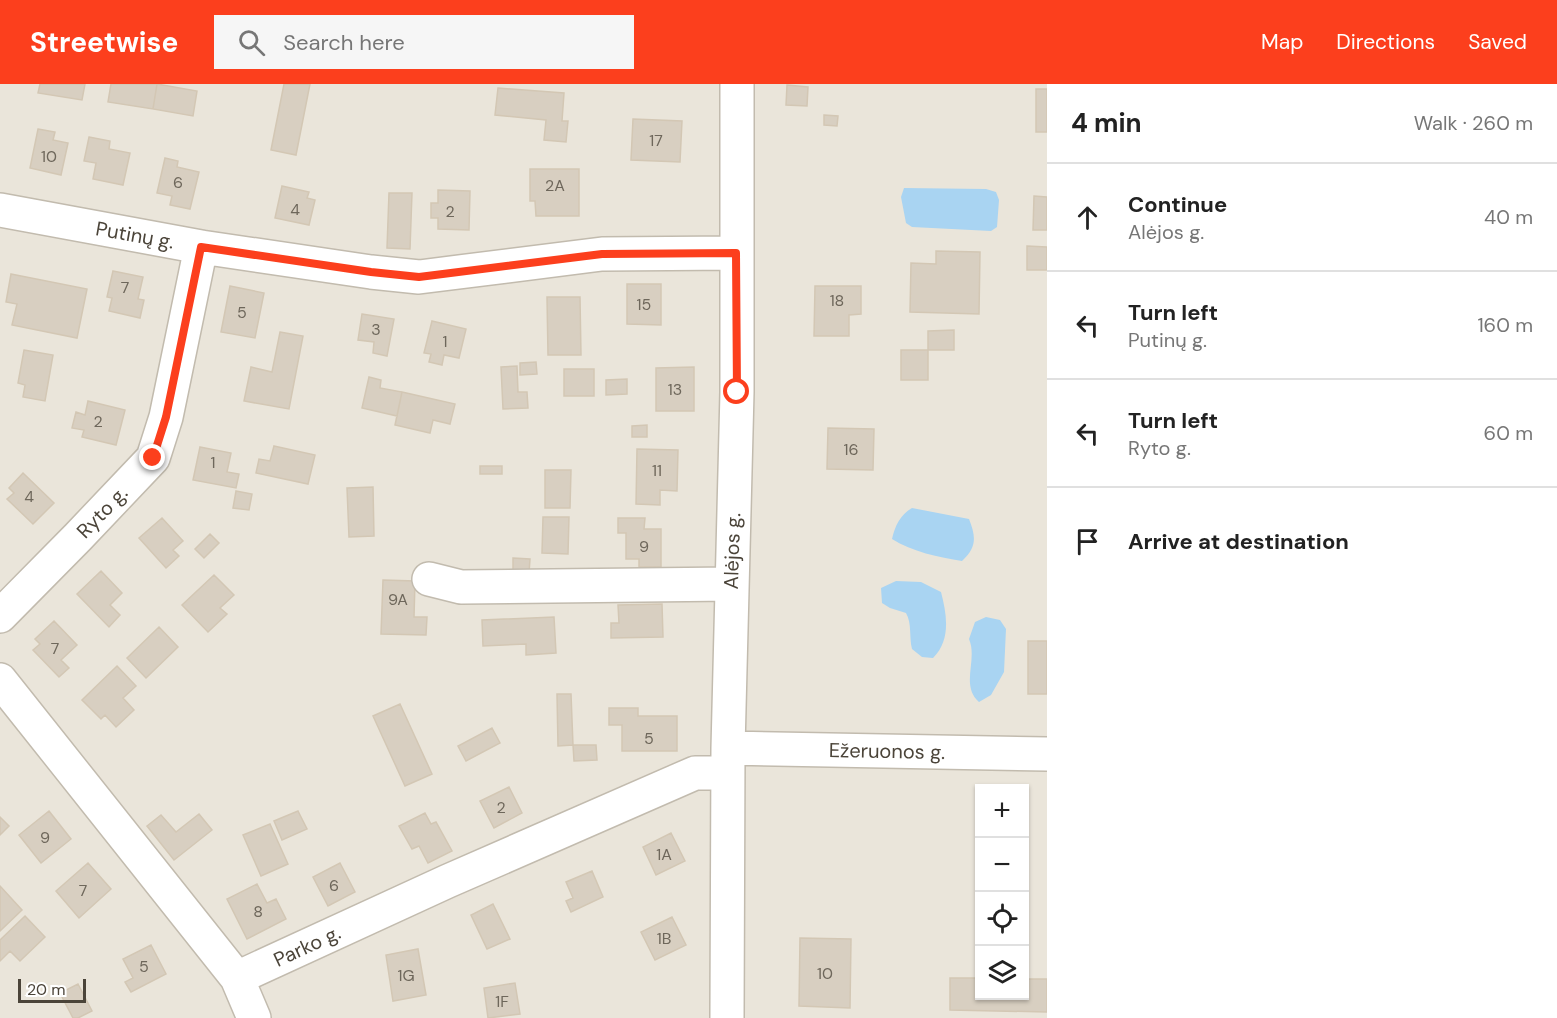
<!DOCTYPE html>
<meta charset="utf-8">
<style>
body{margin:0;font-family:"DM Sans",sans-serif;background:#f6f6f6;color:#222}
.controls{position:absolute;right:18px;bottom:18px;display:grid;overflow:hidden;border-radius:0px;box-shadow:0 2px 4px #0004}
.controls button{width:54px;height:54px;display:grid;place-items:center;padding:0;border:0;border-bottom:2px solid #e0e0e0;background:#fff;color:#222;font:30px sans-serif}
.scale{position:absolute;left:18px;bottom:15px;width:68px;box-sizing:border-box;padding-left:6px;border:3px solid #4b4439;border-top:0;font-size:16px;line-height:21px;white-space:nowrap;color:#4b4439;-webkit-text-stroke:4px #fff;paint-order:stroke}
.stop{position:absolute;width:18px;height:18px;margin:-14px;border:4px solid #fc3f1d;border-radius:50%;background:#fff}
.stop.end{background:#fc3f1d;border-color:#fff;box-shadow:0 2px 6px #0008}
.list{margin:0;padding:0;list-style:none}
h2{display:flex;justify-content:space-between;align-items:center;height:78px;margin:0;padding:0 24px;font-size:26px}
h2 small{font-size:20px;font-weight:400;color:#767676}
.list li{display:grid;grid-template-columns:39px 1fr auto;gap:18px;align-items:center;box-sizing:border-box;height:108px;padding:0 24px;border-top:2px solid #e0e0e0}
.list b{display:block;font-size:22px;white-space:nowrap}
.list p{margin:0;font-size:20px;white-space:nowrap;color:#767676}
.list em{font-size:20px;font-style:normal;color:#767676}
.icon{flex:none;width:33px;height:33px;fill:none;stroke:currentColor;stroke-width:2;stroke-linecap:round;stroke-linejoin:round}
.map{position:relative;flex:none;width:1047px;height:934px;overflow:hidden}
header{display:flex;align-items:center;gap:36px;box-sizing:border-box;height:84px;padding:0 30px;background:#fc3f1d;color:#fff}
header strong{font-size:28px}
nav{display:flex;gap:33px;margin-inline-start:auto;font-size:21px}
.search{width:420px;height:54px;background:#f6f6f6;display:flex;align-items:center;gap:15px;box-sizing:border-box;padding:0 21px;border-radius:0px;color:#767676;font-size:22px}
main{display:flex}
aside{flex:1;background:#fff}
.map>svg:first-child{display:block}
.residential{fill:#eae5da;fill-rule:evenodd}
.water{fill:#a9d4f2}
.building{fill:#d8cfc1;stroke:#d3c7b4;stroke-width:1.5}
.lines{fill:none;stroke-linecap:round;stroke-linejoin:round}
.minor-casing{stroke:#c2bbae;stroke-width:36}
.minor{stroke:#fff;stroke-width:33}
.route{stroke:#fc3f1d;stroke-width:8}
.labels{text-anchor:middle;stroke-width:6;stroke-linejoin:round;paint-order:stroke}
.number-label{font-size:16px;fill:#6e675b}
.street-label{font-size:20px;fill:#4b4439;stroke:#fff}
</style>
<header>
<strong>Streetwise</strong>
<div class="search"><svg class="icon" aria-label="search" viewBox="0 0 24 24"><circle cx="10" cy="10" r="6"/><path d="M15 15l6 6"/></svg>Search here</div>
<nav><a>Map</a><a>Directions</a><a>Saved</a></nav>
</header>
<main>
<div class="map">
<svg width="1047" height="934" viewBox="0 0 1047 934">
<rect width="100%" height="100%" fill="#f6f3ec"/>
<path class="residential" d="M 0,0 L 1047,0 L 1047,934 L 0,934 ZM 980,704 L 1024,704 L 1024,912 L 980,912 Z"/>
<path class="water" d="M 904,104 L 986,105 L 996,108 L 999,116 L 997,143 L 991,147 L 912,143 L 906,139 L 901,113 Z
M 912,424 L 969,435 C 976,453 977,463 962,477 C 939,473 912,468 892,455 C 895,442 900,431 912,424 Z
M 896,497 L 921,498 L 941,508 C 947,531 951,556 933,574 L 922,573 L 912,565 C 909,553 912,539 906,529 L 890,524 L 882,519 L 881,504 Z
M 986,533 L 1000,536 L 1006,545 L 1004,588 L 991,611 L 979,618 C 960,601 978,576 969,555 L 975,538 Z"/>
<path class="building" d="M 40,0 L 85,0 L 82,16 L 38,9 Z
M 111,0 L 157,0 L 153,25 L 108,18 Z
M 157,0 L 197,7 L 193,32 L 153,25 Z
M 284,0 L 310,0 L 296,71 L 271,66 Z
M 787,1 L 808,3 L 807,22 L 786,21 Z
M 498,4 L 564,9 L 562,37 L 568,37 L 566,58 L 544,56 L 546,36 L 495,31 Z
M 1036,5 L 1047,5 L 1047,48 L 1036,48 Z
M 824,31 L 838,32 L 837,42 L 824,41 Z
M 633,35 L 682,37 L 680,78 L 631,76 Z
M 38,45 L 55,48 L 53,56 L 68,59 L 61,91 L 30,84 Z
M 89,53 L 110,57 L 109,65 L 130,69 L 123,101 L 93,95 L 96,79 L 84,77 Z
M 165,74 L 178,77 L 177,83 L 199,88 L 190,125 L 170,121 L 172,112 L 157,109 Z
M 530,85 L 579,85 L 579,132 L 536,132 L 535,117 L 530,117 Z
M 282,102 L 309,108 L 307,114 L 315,116 L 309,141 L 275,134 Z
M 438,106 L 470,107 L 469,146 L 438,145 L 438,134 L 431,134 L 431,119 L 438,119 Z
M 389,109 L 412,109 L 410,165 L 387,164 Z
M 1034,112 L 1047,113 L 1047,146 L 1033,146 Z
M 1027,162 L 1047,163 L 1047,186 L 1027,186 Z
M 936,167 L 980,168 L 979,230 L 910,228 L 911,179 L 936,180 Z
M 113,187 L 143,193 L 138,215 L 144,216 L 140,234 L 109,227 L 112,214 L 107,213 Z
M 11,190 L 87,205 L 77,254 L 12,241 L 17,220 L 6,218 Z
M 627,200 L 661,200 L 661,241 L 627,240 Z
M 230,202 L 264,209 L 255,254 L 221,248 Z
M 815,202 L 861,202 L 861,230 L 849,231 L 849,252 L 814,252 Z
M 547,213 L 580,213 L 581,271 L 548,271 Z
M 362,230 L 394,235 L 387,272 L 373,269 L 374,258 L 358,256 Z
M 432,237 L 466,245 L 459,274 L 444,271 L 442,281 L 429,278 L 431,270 L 424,269 Z
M 954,246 L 954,266 L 928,266 L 928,247 Z
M 280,248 L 303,252 L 289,325 L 244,317 L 251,283 L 272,288 Z
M 24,266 L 53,271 L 45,317 L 23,313 L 25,301 L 18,299 Z
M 901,266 L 928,266 L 928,296 L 901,296 Z
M 536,278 L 537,290 L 520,291 L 520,279 Z
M 517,282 L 518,308 L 527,308 L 528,324 L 503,325 L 501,283 Z
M 694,283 L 694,327 L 656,327 L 656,284 Z
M 564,285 L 594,285 L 594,312 L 564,312 Z
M 369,293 L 381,296 L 380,304 L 402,308 L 397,332 L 362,324 Z
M 627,295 L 627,310 L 606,311 L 606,296 Z
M 402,308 L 455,320 L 450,340 L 433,336 L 430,349 L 395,341 Z
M 88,317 L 125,326 L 116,361 L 82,353 L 84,346 L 72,344 L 76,328 L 85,331 Z
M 647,341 L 647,353 L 632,353 L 632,342 Z
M 828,344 L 874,345 L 873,386 L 827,385 Z
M 274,362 L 315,371 L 308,400 L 256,389 L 259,375 L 270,377 Z
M 200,363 L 231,369 L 227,388 L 239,390 L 236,404 L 193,396 Z
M 637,365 L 678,366 L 677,407 L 660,406 L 660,421 L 636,420 Z
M 480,382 L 502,382 L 502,390 L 480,390 Z
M 545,386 L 571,386 L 570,424 L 545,424 Z
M 23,389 L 54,419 L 33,440 L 7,415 L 14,409 L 9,404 Z
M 373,403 L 374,452 L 349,453 L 347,404 Z
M 236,407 L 252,410 L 249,426 L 233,424 Z
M 543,433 L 569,433 L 568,470 L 542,469 Z
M 162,434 L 183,457 L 173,466 L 179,472 L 166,484 L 139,454 Z
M 618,434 L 645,434 L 644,445 L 661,445 L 661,483 L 639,483 L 639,475 L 626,475 L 626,449 L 618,449 Z
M 210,450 L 219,459 L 204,474 L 195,465 Z
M 513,474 L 530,475 L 529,489 L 513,488 Z
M 101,487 L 122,509 L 110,521 L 120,531 L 109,543 L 77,510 Z
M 214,491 L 234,511 L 220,524 L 227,530 L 208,548 L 182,521 Z
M 383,496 L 415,497 L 414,533 L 427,533 L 426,551 L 381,550 Z
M 662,520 L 663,553 L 611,554 L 611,539 L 619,539 L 618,521 Z
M 554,533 L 556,569 L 526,571 L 526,560 L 483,562 L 482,536 Z
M 54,537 L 77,561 L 61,576 L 69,584 L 59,593 L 33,566 L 40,560 L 35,555 Z
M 159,543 L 178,563 L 146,594 L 127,574 Z
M 1028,557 L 1047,557 L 1047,610 L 1028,610 Z
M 117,582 L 136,602 L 123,614 L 134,626 L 116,643 L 105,631 L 101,635 L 82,616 Z
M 557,610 L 571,610 L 573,661 L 558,662 Z
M 400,620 L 432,690 L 405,702 L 373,632 Z
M 609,624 L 638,624 L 638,632 L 677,632 L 677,667 L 622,667 L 622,641 L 609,641 Z
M 492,644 L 500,659 L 466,677 L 458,662 Z
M 573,661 L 596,661 L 597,676 L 574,677 Z
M 509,703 L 522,729 L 494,744 L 480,717 Z
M 49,727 L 71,755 L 41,779 L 19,751 Z
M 298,727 L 307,745 L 282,756 L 274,737 Z
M 425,729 L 431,740 L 436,738 L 452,767 L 428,779 L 419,762 L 412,765 L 399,742 Z
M 199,730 L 212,746 L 174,776 L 147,742 L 161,731 L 176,748 Z
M 0,733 L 9,742 L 0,751 Z
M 270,740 L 288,780 L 261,792 L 243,751 Z
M 671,749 L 685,777 L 656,791 L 643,763 Z
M 88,779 L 111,805 L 79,834 L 56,807 Z
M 340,779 L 355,808 L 328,822 L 313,793 Z
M 592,787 L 603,813 L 571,828 L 566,817 L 573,814 L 566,798 Z
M 257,800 L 267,819 L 276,815 L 286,835 L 247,855 L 227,815 Z
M 0,802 L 22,826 L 0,847 Z
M 493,820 L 510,855 L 487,865 L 471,831 Z
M 25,832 L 45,853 L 20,877 L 10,867 L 0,877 L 0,856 Z
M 672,833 L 686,861 L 655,876 L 641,848 Z
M 800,854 L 851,855 L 850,924 L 799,922 Z
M 151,861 L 166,890 L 131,908 L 125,898 L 133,894 L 123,875 Z
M 418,865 L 426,911 L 393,917 L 386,871 Z
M 950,894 L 980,894 L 980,912 L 1024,912 L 1024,895 L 1047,895 L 1047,928 L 950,926 Z
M 515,899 L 520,930 L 488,934 L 484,904 Z
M 78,900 L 92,927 L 78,934 L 73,934 L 60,909 Z"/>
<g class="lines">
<g class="minor-casing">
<path id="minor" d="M 0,126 L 201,163 L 371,188 L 419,193 L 602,170 L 736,169
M 429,495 L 461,503 L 731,500
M 0,532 L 78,453 L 153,374 L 166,333 L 201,163
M 0,596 L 237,894 L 448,797 L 695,689 L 727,689
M 728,664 L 1047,670
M 237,894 L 254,934
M 727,934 L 728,664 L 737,308 L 737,0"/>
</g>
<use href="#minor" class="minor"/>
</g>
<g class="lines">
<path class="route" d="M 153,374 L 166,333 L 201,163 L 371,188 L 419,193 L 602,170 L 736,169 L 737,308"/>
</g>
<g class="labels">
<g class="number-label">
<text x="656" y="62">17</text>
<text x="49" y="78">10</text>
<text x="178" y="104">6</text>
<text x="555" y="107">2A</text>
<text x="295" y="131">4</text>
<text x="450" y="133">2</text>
<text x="125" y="209">7</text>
<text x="837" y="222">18</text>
<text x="644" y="226">15</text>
<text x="242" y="234">5</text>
<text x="376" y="251">3</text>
<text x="445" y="263">1</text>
<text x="675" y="311">13</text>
<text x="98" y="343">2</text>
<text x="851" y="371">16</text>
<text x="213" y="384">1</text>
<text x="657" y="392">11</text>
<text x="29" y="418">4</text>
<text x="644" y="468">9</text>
<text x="398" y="521">9A</text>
<text x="55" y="570">7</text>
<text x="649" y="660">5</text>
<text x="501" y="729">2</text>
<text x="45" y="759">9</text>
<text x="664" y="776">1A</text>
<text x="334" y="807">6</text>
<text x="83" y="812">7</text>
<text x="258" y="833">8</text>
<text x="664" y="860">1B</text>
<text x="144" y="888">5</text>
<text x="825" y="895">10</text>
<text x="406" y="897">1G</text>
<text x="502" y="923">1F</text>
</g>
<g class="street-label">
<text transform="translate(135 151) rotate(10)" y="7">Putinų g.</text>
<text transform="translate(102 428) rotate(-46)" y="7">Ryto g.</text>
<text transform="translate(732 467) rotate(-88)" y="7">Alėjos g.</text>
<text transform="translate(887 667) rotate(1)" y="7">Ežeruonos g.</text>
<text transform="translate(307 862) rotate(-25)" y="7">Parko g.</text>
</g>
</g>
</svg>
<div class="controls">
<button>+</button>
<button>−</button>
<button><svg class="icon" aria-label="locate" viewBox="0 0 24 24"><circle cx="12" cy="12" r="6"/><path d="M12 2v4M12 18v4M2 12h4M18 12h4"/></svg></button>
<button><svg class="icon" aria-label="layers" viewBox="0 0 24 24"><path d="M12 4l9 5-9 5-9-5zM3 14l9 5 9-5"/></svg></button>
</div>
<div class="scale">20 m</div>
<div class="stop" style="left:737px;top:308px"></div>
<div class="stop end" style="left:153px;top:374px"></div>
</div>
<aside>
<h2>4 min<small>Walk · 260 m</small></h2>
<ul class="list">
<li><svg class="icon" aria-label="ahead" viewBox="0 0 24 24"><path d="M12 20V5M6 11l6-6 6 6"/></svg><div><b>Continue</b><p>Alėjos g.</p></div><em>40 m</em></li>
<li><svg class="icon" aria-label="left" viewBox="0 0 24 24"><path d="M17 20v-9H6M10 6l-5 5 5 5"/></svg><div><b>Turn left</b><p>Putinų g.</p></div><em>160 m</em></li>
<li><svg class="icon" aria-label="left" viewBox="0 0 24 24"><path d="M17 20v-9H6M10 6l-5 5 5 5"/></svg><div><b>Turn left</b><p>Ryto g.</p></div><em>60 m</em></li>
<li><svg class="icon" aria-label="arrive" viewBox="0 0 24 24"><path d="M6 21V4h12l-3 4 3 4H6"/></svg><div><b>Arrive at destination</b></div></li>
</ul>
</aside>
</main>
